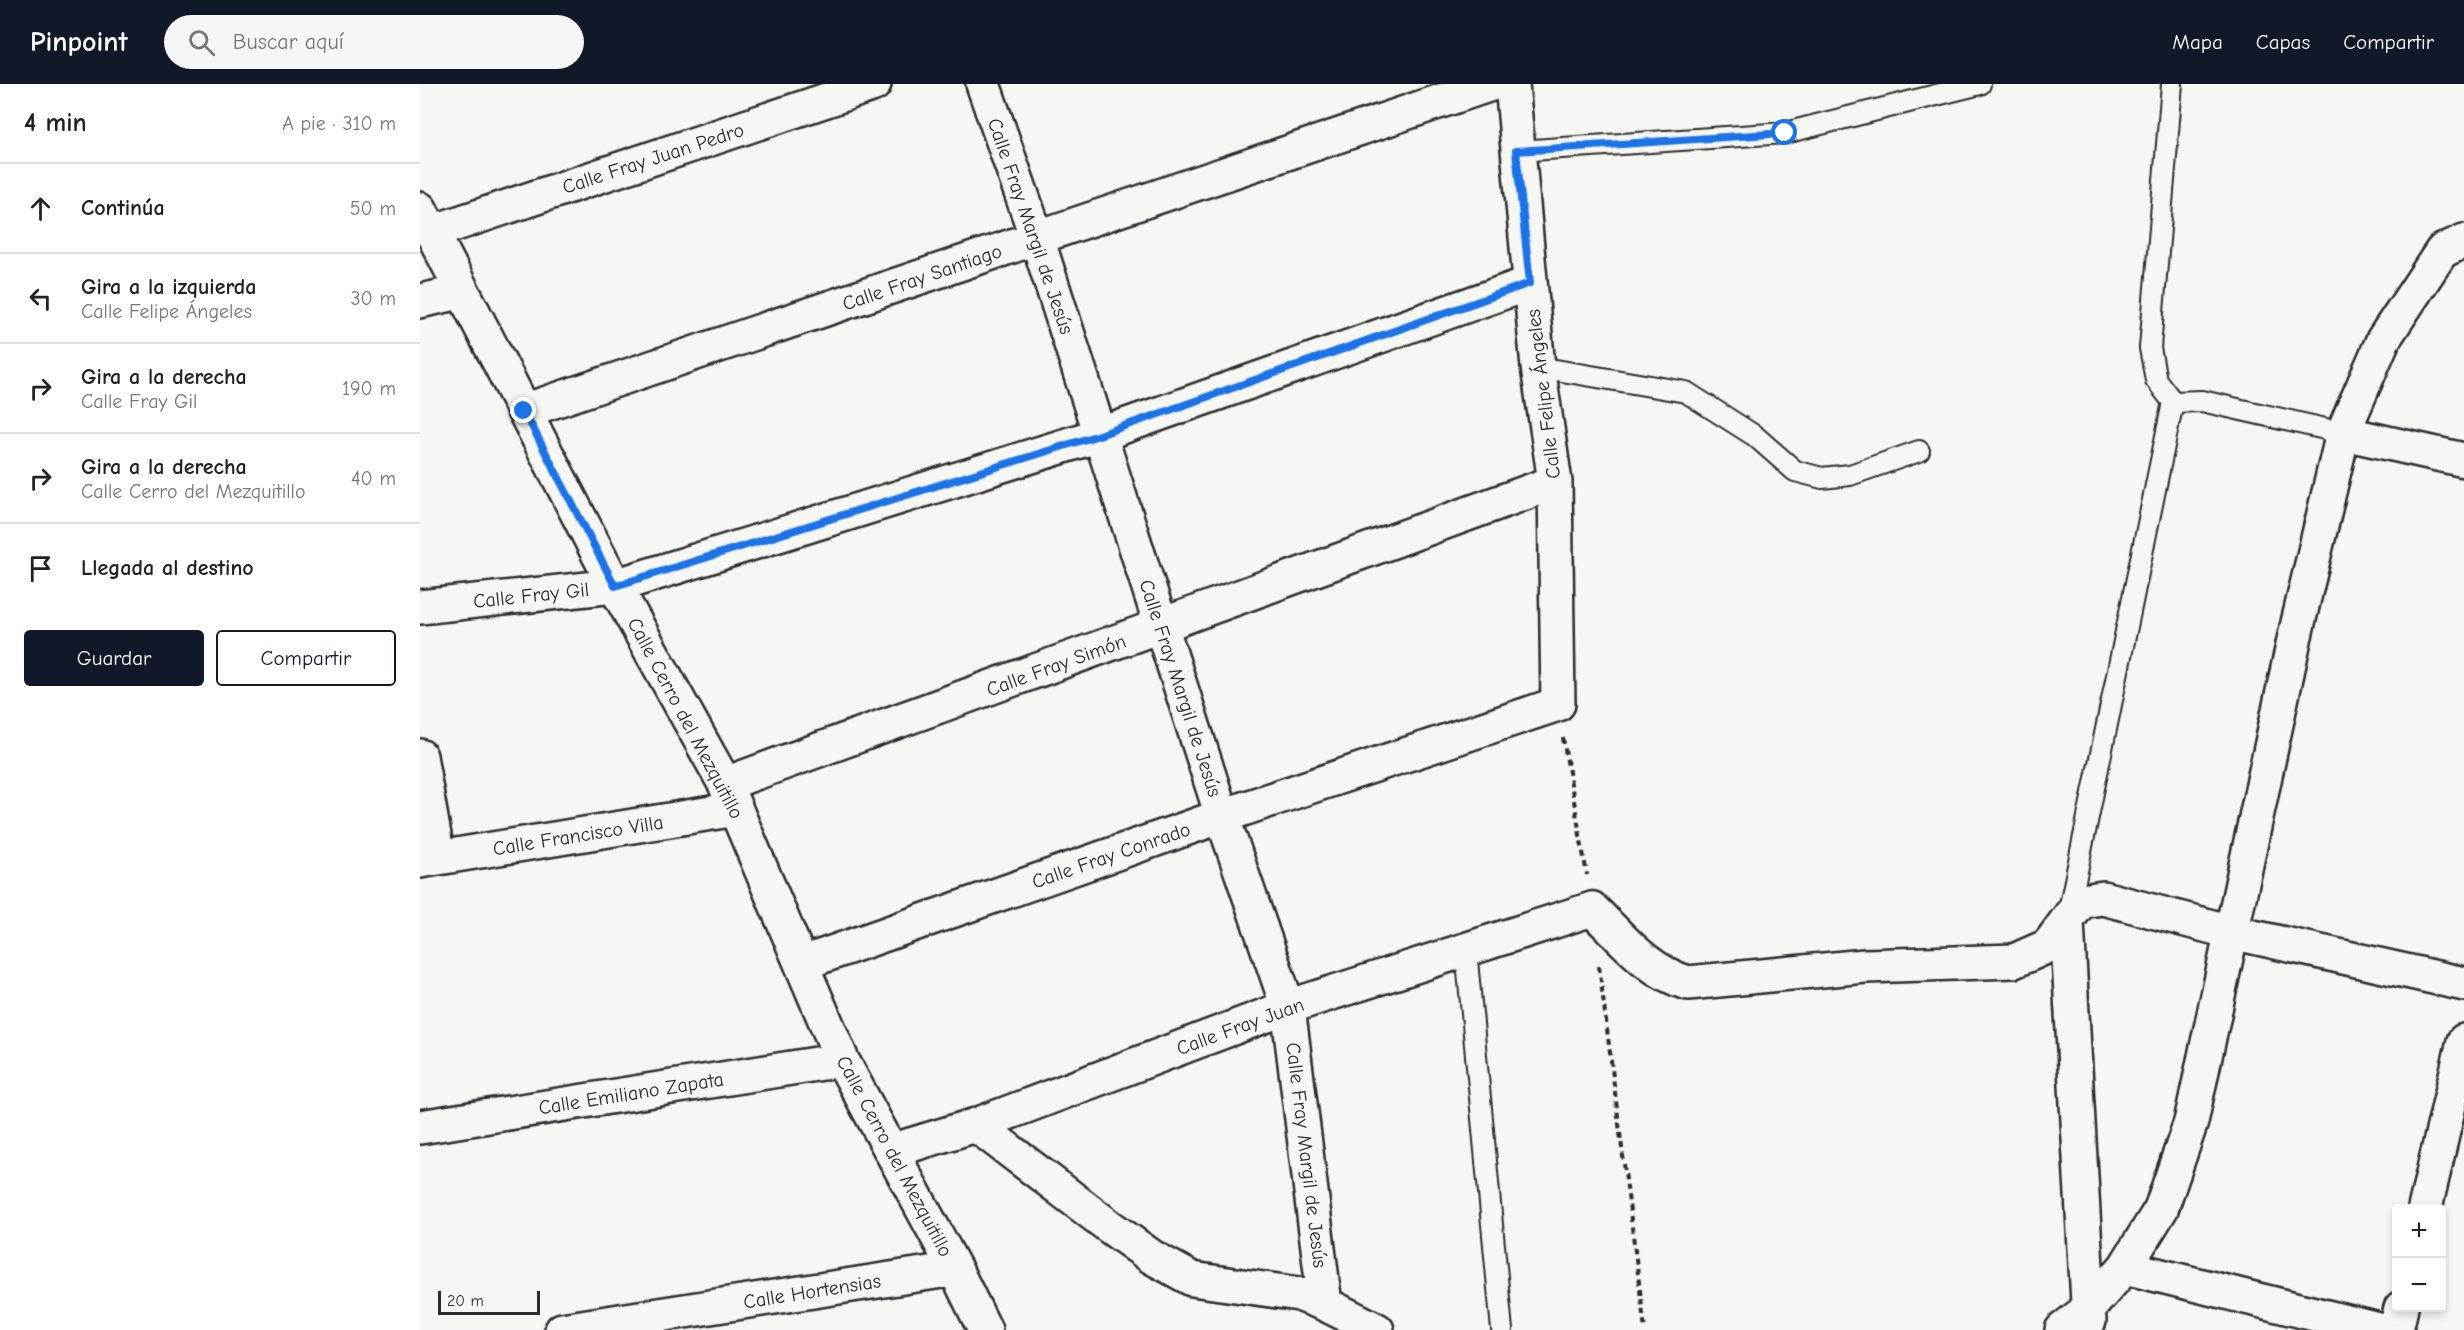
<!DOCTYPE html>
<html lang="es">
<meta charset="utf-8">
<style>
body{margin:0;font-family:"Comic Neue",sans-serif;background:#f6f6f6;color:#202124}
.controls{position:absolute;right:18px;bottom:18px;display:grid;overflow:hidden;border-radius:6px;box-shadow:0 3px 9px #0003}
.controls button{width:54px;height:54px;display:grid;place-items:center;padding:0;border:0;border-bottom:2px solid #e0e0e0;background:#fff;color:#202124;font:30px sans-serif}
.scale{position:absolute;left:18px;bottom:15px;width:102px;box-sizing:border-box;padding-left:6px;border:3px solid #2b2b2b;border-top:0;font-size:16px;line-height:21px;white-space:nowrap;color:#2b2b2b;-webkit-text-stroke:4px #f6f6f2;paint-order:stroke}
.stop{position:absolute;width:18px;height:18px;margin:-14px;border:4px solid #1a73e8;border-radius:50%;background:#fff}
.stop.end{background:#1a73e8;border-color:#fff;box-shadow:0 2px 6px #0008}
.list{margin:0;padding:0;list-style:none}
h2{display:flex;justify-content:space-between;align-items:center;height:78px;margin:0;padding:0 24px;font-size:26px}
h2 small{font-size:20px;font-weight:400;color:#757577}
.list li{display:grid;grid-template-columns:39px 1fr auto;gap:18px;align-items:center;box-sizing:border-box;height:90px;padding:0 24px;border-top:2px solid #e0e0e0}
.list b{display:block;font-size:22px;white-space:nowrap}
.list p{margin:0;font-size:20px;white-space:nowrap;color:#757577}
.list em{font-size:20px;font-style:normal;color:#757577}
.actions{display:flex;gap:12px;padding:18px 24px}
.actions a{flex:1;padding:14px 0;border:2px solid #111827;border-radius:6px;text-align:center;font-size:21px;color:#111827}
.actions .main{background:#111827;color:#fff}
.icon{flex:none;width:33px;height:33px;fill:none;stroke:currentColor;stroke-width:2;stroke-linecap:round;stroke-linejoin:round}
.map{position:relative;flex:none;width:2044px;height:1246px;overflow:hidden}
header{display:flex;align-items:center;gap:36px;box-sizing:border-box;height:84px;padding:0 30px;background:#111827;color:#fff}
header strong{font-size:28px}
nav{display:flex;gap:33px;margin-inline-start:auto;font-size:21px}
.search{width:420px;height:54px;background:#f6f6f6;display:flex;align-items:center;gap:15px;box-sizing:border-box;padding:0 21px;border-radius:33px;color:#757577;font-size:22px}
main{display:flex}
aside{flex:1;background:#fff}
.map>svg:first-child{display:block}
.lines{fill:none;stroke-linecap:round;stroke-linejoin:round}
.lane-casing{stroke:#2b2b2b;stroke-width:24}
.street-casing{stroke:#2b2b2b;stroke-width:38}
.path{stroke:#2b2b2b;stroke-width:4;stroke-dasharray:6 4.5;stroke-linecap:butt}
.lane{stroke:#f6f6f2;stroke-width:20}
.street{stroke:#f6f6f2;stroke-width:33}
.route{stroke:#1a73e8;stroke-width:8}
.labels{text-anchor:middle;stroke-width:4.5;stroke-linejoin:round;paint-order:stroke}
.street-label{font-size:20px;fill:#2b2b2b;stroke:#f6f6f2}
</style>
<header>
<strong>Pinpoint</strong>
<div class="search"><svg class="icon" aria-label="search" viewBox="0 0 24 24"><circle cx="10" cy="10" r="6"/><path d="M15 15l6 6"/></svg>Buscar aquí</div>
<nav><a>Mapa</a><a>Capas</a><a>Compartir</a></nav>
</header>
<main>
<aside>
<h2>4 min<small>A pie · 310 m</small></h2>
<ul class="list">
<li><svg class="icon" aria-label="ahead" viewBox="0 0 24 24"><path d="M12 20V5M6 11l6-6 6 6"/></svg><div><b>Continúa</b></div><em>50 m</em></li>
<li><svg class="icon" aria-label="left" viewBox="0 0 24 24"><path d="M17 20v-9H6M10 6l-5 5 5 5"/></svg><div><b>Gira a la izquierda</b><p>Calle Felipe Ángeles</p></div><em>30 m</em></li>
<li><svg class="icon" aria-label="right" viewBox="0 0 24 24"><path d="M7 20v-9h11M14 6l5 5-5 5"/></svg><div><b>Gira a la derecha</b><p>Calle Fray Gil</p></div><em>190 m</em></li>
<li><svg class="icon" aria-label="right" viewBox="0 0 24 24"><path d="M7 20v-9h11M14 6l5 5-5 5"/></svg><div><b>Gira a la derecha</b><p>Calle Cerro del Mezquitillo</p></div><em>40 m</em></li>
<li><svg class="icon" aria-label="arrive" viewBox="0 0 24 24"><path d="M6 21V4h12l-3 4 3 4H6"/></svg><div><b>Llegada al destino</b></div></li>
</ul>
<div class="actions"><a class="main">Guardar</a><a>Compartir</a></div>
</aside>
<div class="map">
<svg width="2044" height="1246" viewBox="0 0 2044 1246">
<rect width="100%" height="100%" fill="#f6f6f2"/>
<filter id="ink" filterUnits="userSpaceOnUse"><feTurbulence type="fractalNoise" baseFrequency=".0167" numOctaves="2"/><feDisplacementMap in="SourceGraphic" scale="12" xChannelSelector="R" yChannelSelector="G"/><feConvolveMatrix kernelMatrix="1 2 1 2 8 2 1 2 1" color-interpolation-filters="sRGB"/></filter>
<g filter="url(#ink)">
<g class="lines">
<g class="lane-casing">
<path id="lane" d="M 1752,0 L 1730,264 L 1736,296 L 1753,318
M 1097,67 L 1365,49 L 1560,0
M 1118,283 L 1266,308 L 1335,352 L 1375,387 L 1402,394 L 1430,391 L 1499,367
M 1649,826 L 1753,318 L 1782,317 L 1923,349
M 1046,866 L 1082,1246"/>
</g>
<g class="street-casing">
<path id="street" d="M 563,0 L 617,154 L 802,732 L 868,923 L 905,1220
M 0,125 L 195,502 L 305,700 L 422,976 L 535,1185 L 565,1246
M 12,148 L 454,0
M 0,217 L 41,208
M 104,327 L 1071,0
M 1923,349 L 2044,376
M 0,523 L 195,502 L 679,351 L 1110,199
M 0,672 L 18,774
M 305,700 L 1135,398
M 0,777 L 316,725
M 1647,838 L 1669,1237
M 383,879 L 802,732 L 1138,620 L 1135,398 L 1118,283 L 1092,0
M 556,1041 L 690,1143 L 732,1173 L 772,1195 L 879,1210 L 905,1220 L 957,1246
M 0,1043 L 422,976
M 471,1067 L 556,1041 L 868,923 L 1172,825 C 1202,854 1227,887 1268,899 L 1445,882 L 1594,877 L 1628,862 L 1661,817 L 1683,814 L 1811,848 L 2044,900
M 2005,1124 L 2044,957
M 1705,1183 L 1959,1246
M 142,1246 L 535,1185
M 1642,1246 L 1667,1226 L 1705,1183 L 1741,1125 L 1771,1038 L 1874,556 L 1923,349 L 1963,256 L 2022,167 L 2044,157
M 1976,1246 L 1981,1224"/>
</g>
<path class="path" d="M 1143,654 L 1167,791
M 1179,882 L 1225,1246"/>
<use href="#lane" class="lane"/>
<use href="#street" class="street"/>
</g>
</g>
<g class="lines" filter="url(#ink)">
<path class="route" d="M 104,327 L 195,502 L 679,351 L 1110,199 L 1096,67 L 1365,49"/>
</g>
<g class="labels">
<g class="street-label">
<text transform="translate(233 74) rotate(-18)" y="7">Calle Fray Juan Pedro</text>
<text transform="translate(611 142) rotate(71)" y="7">Calle Fray Margil de Jesús</text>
<text transform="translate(502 193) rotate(-19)" y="7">Calle Fray Santiago</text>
<text transform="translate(1123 310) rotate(-97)" y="7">Calle Felipe Ángeles</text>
<text transform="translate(111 511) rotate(-6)" y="7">Calle Fray Gil</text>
<text transform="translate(636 581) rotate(-20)" y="7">Calle Fray Simón</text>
<text transform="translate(761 604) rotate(72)" y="7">Calle Fray Margil de Jesús</text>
<text transform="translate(266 634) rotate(62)" y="7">Calle Cerro del Mezquitillo</text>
<text transform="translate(158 751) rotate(-9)" y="7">Calle Francisco Villa</text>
<text transform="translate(691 771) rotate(-19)" y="7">Calle Fray Conrado</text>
<text transform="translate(820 942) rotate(-20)" y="7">Calle Fray Juan</text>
<text transform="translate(211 1009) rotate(-9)" y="7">Calle Emiliano Zapata</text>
<text transform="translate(887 1071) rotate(83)" y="7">Calle Fray Margil de Jesús</text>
<text transform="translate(475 1072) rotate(62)" y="7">Calle Cerro del Mezquitillo</text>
<text transform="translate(392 1207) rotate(-9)" y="7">Calle Hortensias</text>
</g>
</g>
</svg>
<div class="controls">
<button>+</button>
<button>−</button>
</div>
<div class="scale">20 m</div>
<div class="stop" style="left:1365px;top:49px"></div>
<div class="stop end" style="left:104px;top:327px"></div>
</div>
</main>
